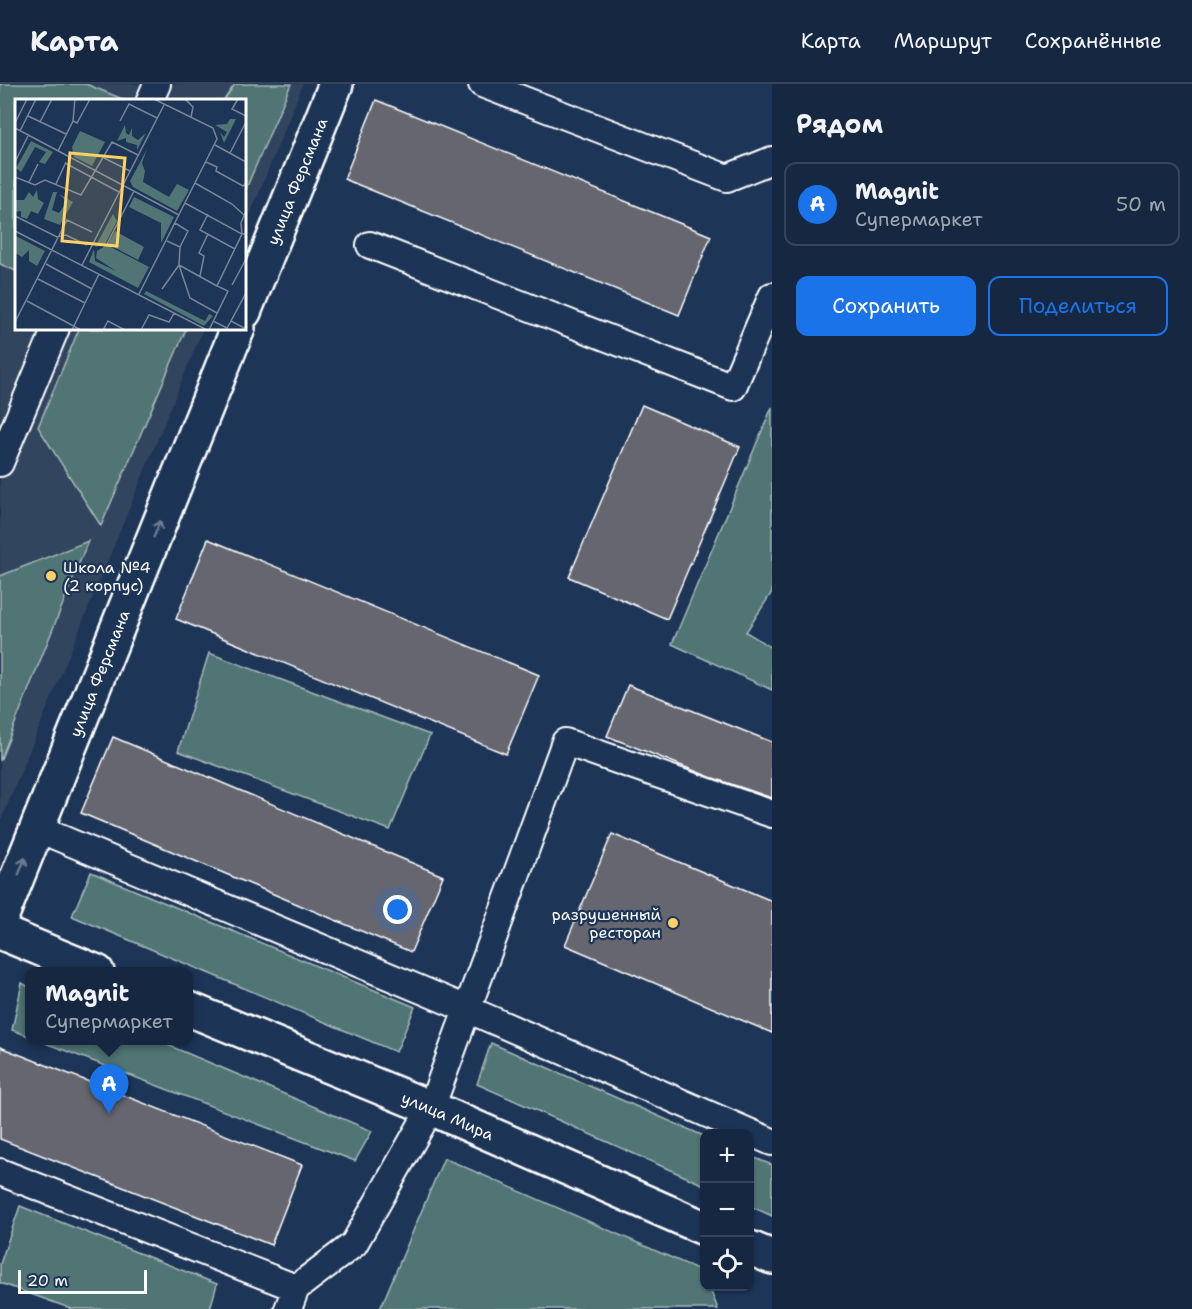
<!DOCTYPE html>
<html lang="ru">
<meta charset="utf-8">
<style>
body{margin:0;font-family:"Shantell Sans",sans-serif;background:#23344c;color:#f1f3f6}
.controls{position:absolute;right:18px;bottom:18px;display:grid;overflow:hidden;border-radius:12px;box-shadow:0 2px 4px #0004}
.controls button{width:54px;height:54px;display:grid;place-items:center;padding:0;border:0;border-bottom:2px solid #35445a;background:#162841;color:#f1f3f6;font:30px sans-serif}
.scale{position:absolute;left:18px;bottom:15px;width:129px;box-sizing:border-box;padding-left:6px;border:3px solid #fff;border-top:0;font-size:16px;line-height:21px;white-space:nowrap;color:#fff;-webkit-text-stroke:4px #1d3557;paint-order:stroke}
.you{position:absolute;left:398px;top:826px;width:21px;height:21px;margin:-15px;border:4px solid #fff;border-radius:50%;background:#1a73e8;box-shadow:0 0 0 9px #1a73e833}
.badge{display:grid;place-items:center;width:39px;height:39px;border-radius:50%;background:#1a73e8;color:#fff;font-size:20px;font-weight:700}
.pin{position:absolute;translate:-50% -50px;filter:drop-shadow(0 2px 3px #0008)}
.pin::after{content:'';position:absolute;top:32px;width:21px;height:18px;background:inherit;clip-path:polygon(0 0,100% 0,50% 100%)}
.popup{position:absolute;left:25px;top:883px;width:168px;height:78px;box-sizing:border-box;display:grid;place-content:center;border-radius:12px;background:#162841;filter:drop-shadow(0 2px 4px #0005);font-size:20px;white-space:nowrap;color:#9ea6b1}
.popup b{font-size:22px;color:#f1f3f6}
.popup::after{content:'';position:absolute;left:50%;top:100%;margin-left:-12px;border:12px solid transparent;border-top-color:#162841}
.list{margin:0;padding:0;list-style:none}
h2{display:flex;justify-content:space-between;align-items:center;height:78px;margin:0;padding:0 24px;font-size:26px}
h2 small{font-size:20px;font-weight:400;color:#9ea6b1}
.list li{display:grid;grid-template-columns:39px 1fr auto;gap:18px;align-items:center;box-sizing:border-box;height:84px;margin:0 12px 12px;padding:0 12px;border:2px solid #35445a;border-radius:12px}
.list b{display:block;font-size:22px;white-space:nowrap}
.list p{margin:0;font-size:20px;white-space:nowrap;color:#9ea6b1}
.list em{font-size:20px;font-style:normal;color:#9ea6b1}
.actions{display:flex;gap:12px;padding:18px 24px}
.actions a{flex:1;padding:14px 0;border:2px solid #1a73e8;border-radius:12px;text-align:center;font-size:21px;color:#1a73e8}
.actions .main{background:#1a73e8;color:#fff}
.icon{flex:none;width:33px;height:33px;fill:none;stroke:currentColor;stroke-width:2;stroke-linecap:round;stroke-linejoin:round}
.map{position:relative;flex:none;width:772px;height:1225px;overflow:hidden}
header{display:flex;align-items:center;gap:36px;box-sizing:border-box;height:84px;padding:0 30px;background:#162841;border-bottom:2px solid #35445a}
header strong{font-size:28px}
nav{display:flex;gap:33px;margin-inline-start:auto;font-size:21px}
main{display:flex}
aside{flex:1;background:#162841}
.map>svg:first-child{display:block}
.built{fill:#33445e}
.green{fill:#517475;stroke:#a8baba;stroke-width:1.5}
.building{fill:#666670;stroke:#fff;stroke-width:1.5}
.lines{fill:none;stroke-linecap:round;stroke-linejoin:round}
.lane-casing{stroke:#fff;stroke-width:30}
.street-casing{stroke:#fff;stroke-width:38}
.lane{stroke:#1d3557;stroke-width:26}
.street{stroke:#1d3557;stroke-width:33}
.oneway{stroke:#6c7c92}
.poi-dot{fill:#ffd166;stroke:#1d3557;stroke-width:2}
.labels{text-anchor:middle;stroke-width:4.5;stroke-linejoin:round;paint-order:stroke}
.street-label{font-size:16px;fill:#fff;stroke:#1d3557}
.poi-label{font-size:16px;fill:#fff;stroke:#1d3557;text-anchor:start}
.inset-road{fill:none;stroke:#77869a;stroke-width:1.5}
.view{fill:#ffd166;fill-opacity:0.15;stroke:#ffd166;stroke-width:3}
.inset-edge{fill:none;stroke:#fff;stroke-width:3}
</style>
<header>
<strong>Карта</strong>
<nav><a>Карта</a><a>Маршрут</a><a>Сохранённые</a></nav>
</header>
<main>
<div class="map">
<svg width="772" height="1225" viewBox="0 0 772 1225">
<rect width="100%" height="100%" fill="#1d3557"/>
<filter id="ink" filterUnits="userSpaceOnUse"><feTurbulence type="fractalNoise" baseFrequency=".0167" numOctaves="2"/><feDisplacementMap in="SourceGraphic" scale="12" xChannelSelector="R" yChannelSelector="G"/><feConvolveMatrix kernelMatrix="1 2 1 2 8 2 1 2 1" color-interpolation-filters="sRGB"/></filter>
<g filter="url(#ink)">
<path class="built" d="M 0,0 L 303,0 L 245,143 L 244,16 L 16,16 L 16,244 L 203,245 L 0,739 Z"/>
<path class="green" d="M 0,0 L 86,0 L 125,16 L 16,16 L 16,187 L 0,180 Z
M 235,0 L 291,0 L 245,107 L 244,16 L 224,16 Z
M 79,245 L 186,245 L 101,442 L 38,343 Z
M 772,323 L 772,508 L 746,548 L 772,564 L 772,606 L 672,560 Z
M 88,457 L 0,677 L 0,492 Z
M 209,569 L 430,651 L 390,746 L 178,667 Z
M 91,788 L 415,923 L 396,968 L 72,832 Z
M 22,899 L 29,903 L 29,952 L 12,946 Z
M 40,957 L 158,957 L 372,1047 L 355,1077 Z
M 491,959 L 704,1052 L 704,1101 L 477,1000 Z
M 750,1072 L 772,1081 L 772,1132 L 750,1122 Z
M 444,1074 L 702,1187 L 704,1192 L 704,1202 L 709,1203 L 718,1225 L 380,1225 Z
M 20,1122 L 217,1200 L 210,1225 L 72,1225 L 0,1199 L 0,1180 Z"/>
<path class="building" d="M 376,16 L 711,152 L 679,231 L 344,95 Z
M 642,321 L 740,363 L 667,535 L 569,493 Z
M 208,455 L 539,591 L 506,670 L 176,535 Z
M 628,601 L 772,658 L 772,714 L 710,693 L 607,652 Z
M 113,653 L 443,792 L 411,868 L 81,729 Z
M 612,750 L 772,817 L 772,949 L 565,861 Z
M 0,963 L 302,1081 L 271,1161 L 0,1055 Z"/>
<g class="lines">
<g class="lane-casing">
<path id="lane" d="M 482,0 L 727,94 L 772,76
M 150,16 L 157,0
M 370,161 L 733,303 L 772,212
M 0,379 L 56,244
M 36,744 L 467,925 L 772,1058
M 0,1088 L 296,1204
M 288,1225 L 296,1204 L 354,1160 L 431,1024 L 565,658 L 772,730"/>
</g>
<g class="street-casing">
<g id="street">
<path id="s1" d="M 244,228 L 336,0"/>
<path id="s2" d="M 0,836 L 238,244"/>
<path d="M 0,848 L 97,888"/>
<path id="s3" d="M 189,925 L 431,1024 L 704,1144"/>
<path d="M 750,1164 L 772,1173"/>
</g>
</g>
<use href="#lane" class="lane"/>
<use href="#street" class="street"/>
</g>
<defs><path id="oneway-shaft" d="M-6 0H5M1.5-3L5.5 0L1.5 3" fill="none" stroke-width="1.6" stroke-linecap="round" stroke-linejoin="round" transform="scale(1.5)"/></defs>
<g class="oneway">
<use href="#oneway-shaft" transform="translate(157 445) rotate(-68)"/>
<use href="#oneway-shaft" transform="translate(22 782) rotate(-69)"/>
</g>
</g>
<g class="poi-dot">
<circle cx="51" cy="492" r="6"/>
<circle cx="673" cy="839" r="6"/>
</g>
<g class="labels">
<g class="street-label">
<text dy="6" stroke="none"><textPath href="#s1" startOffset="141">улица Ферсмана</textPath></text>
<text dy="6" stroke="none"><textPath href="#s2" startOffset="266">улица Ферсмана</textPath></text>
<text dy="6" stroke="none"><textPath href="#s3" startOffset="280">улица Мира</textPath></text>
</g>
<g class="poi-label">
<text x="63" y="489">Школа №4<tspan x="63" dy="18">(2 корпус)</tspan></text>
<text x="661" y="836" text-anchor="end">разрушенный<tspan x="661" dy="18">ресторан</tspan></text>
</g>
</g>
<g transform="translate(15 15)">
<rect width="231" height="231" fill="#1d3557"/>
<path d="M 215,20 L 221,20 L 209,44 L 205,33 L 209,38 L 212,33 L 200,26 L 212,25 ZM 110,26 L 111,34 L 114,36 L 117,29 L 117,37 L 123,41 L 131,34 L 122,51 L 122,46 L 111,43 L 111,39 L 102,42 ZM 65,32 L 90,43 L 77,67 L 59,58 L 57,48 ZM 16,42 L 38,53 L 30,65 L 24,63 L 31,53 L 20,48 L 6,73 L 1,69 ZM 132,50 L 127,64 L 130,72 L 128,83 L 154,98 L 162,85 L 174,91 L 162,112 L 118,88 L 115,82 ZM 22,91 L 23,100 L 29,104 L 23,115 L 16,112 L 12,120 L 6,118 L 6,112 L 0,113 L 0,101 L 9,101 L 14,93 L 18,98 ZM 38,93 L 42,93 L 37,111 L 44,114 L 52,103 L 44,95 L 58,103 L 45,126 L 29,120 ZM 119,98 L 159,118 L 146,144 L 146,124 L 114,108 ZM 98,115 L 102,122 L 90,145 L 80,148 ZM 100,132 L 129,148 L 123,161 L 93,145 ZM 1,137 L 30,152 L 22,167 L 14,162 L 14,151 L 7,158 L 0,154 ZM 92,146 L 134,168 L 123,189 L 74,163 L 79,150 L 80,162 L 101,172 L 81,159 L 82,152 ZM 131,192 L 190,222 L 194,215 L 198,217 L 189,227 L 129,195 Z" fill="#517475"/>
<path class="inset-road" d="M 170,0 L 178,8 L 176,18M 223,0 L 217,10 L 231,17M 13,17 L 51,35M 58,22 L 62,24 L 75,0M 105,22 L 114,5 L 142,19M 25,23 L 37,0M 0,24 L 12,0M 0,29 L 164,116M 5,32 L 21,0M 200,46 L 231,63M 43,52 L 58,22 L 60,0M 215,54 L 231,23M 89,59 L 115,72M 0,63 L 13,37M 191,63 L 202,68 L 201,72 L 228,87 L 231,84M 50,64 L 104,93M 0,78 L 20,86 L 30,81 L 66,96 L 97,43 L 123,56M 14,83 L 23,65M 180,84 L 217,105 L 229,116M 41,85 L 51,63M 170,104 L 227,135 L 202,187 L 213,192 L 194,231M 231,112 L 226,124 L 227,135 L 231,135M 193,115 L 185,131 L 220,150M 0,117 L 42,138 L 51,136 L 72,146M 160,124 L 173,132 L 165,148M 0,132 L 192,231M 152,142 L 165,148 L 164,166 L 202,187M 91,147 L 119,92M 31,165 L 77,190M 67,166 L 149,6M 185,177 L 189,157 L 184,154 L 193,135M 23,180 L 70,204M 217,186 L 231,160M 147,190 L 164,166 L 175,199 L 202,214M 231,194 L 216,222 L 231,230M 124,195 L 202,40 L 198,29 L 139,0M 12,202 L 66,231M 198,222 L 212,229 L 216,222M 0,223 L 52,121 L 77,133M 57,231 L 84,175M 88,231 L 93,222 L 110,231M 126,231 L 134,216 L 154,223 L 159,214"/>
<path class="view" d="M 55,54 L 110,59 L 102,147 L 47,142 Z"/>
<rect width="231" height="231" class="inset-edge"/>
</g>
</svg>
<div class="controls">
<button>+</button>
<button>−</button>
<button><svg class="icon" aria-label="locate" viewBox="0 0 24 24"><circle cx="12" cy="12" r="6"/><path d="M12 2v4M12 18v4M2 12h4M18 12h4"/></svg></button>
</div>
<div class="scale">20 m</div>
<div class="you"></div>
<div class="pin badge" style="left:109px;top:1030px">A</div>
<div class="popup"><b>Magnit</b>Супермаркет</div>
</div>
<aside>
<h2>Рядом<small></small></h2>
<ul class="list">
<li><span class="badge">A</span><div><b>Magnit</b><p>Супермаркет</p></div><em>50 m</em></li>
</ul>
<div class="actions"><a class="main">Сохранить</a><a>Поделиться</a></div>
</aside>
</main>
